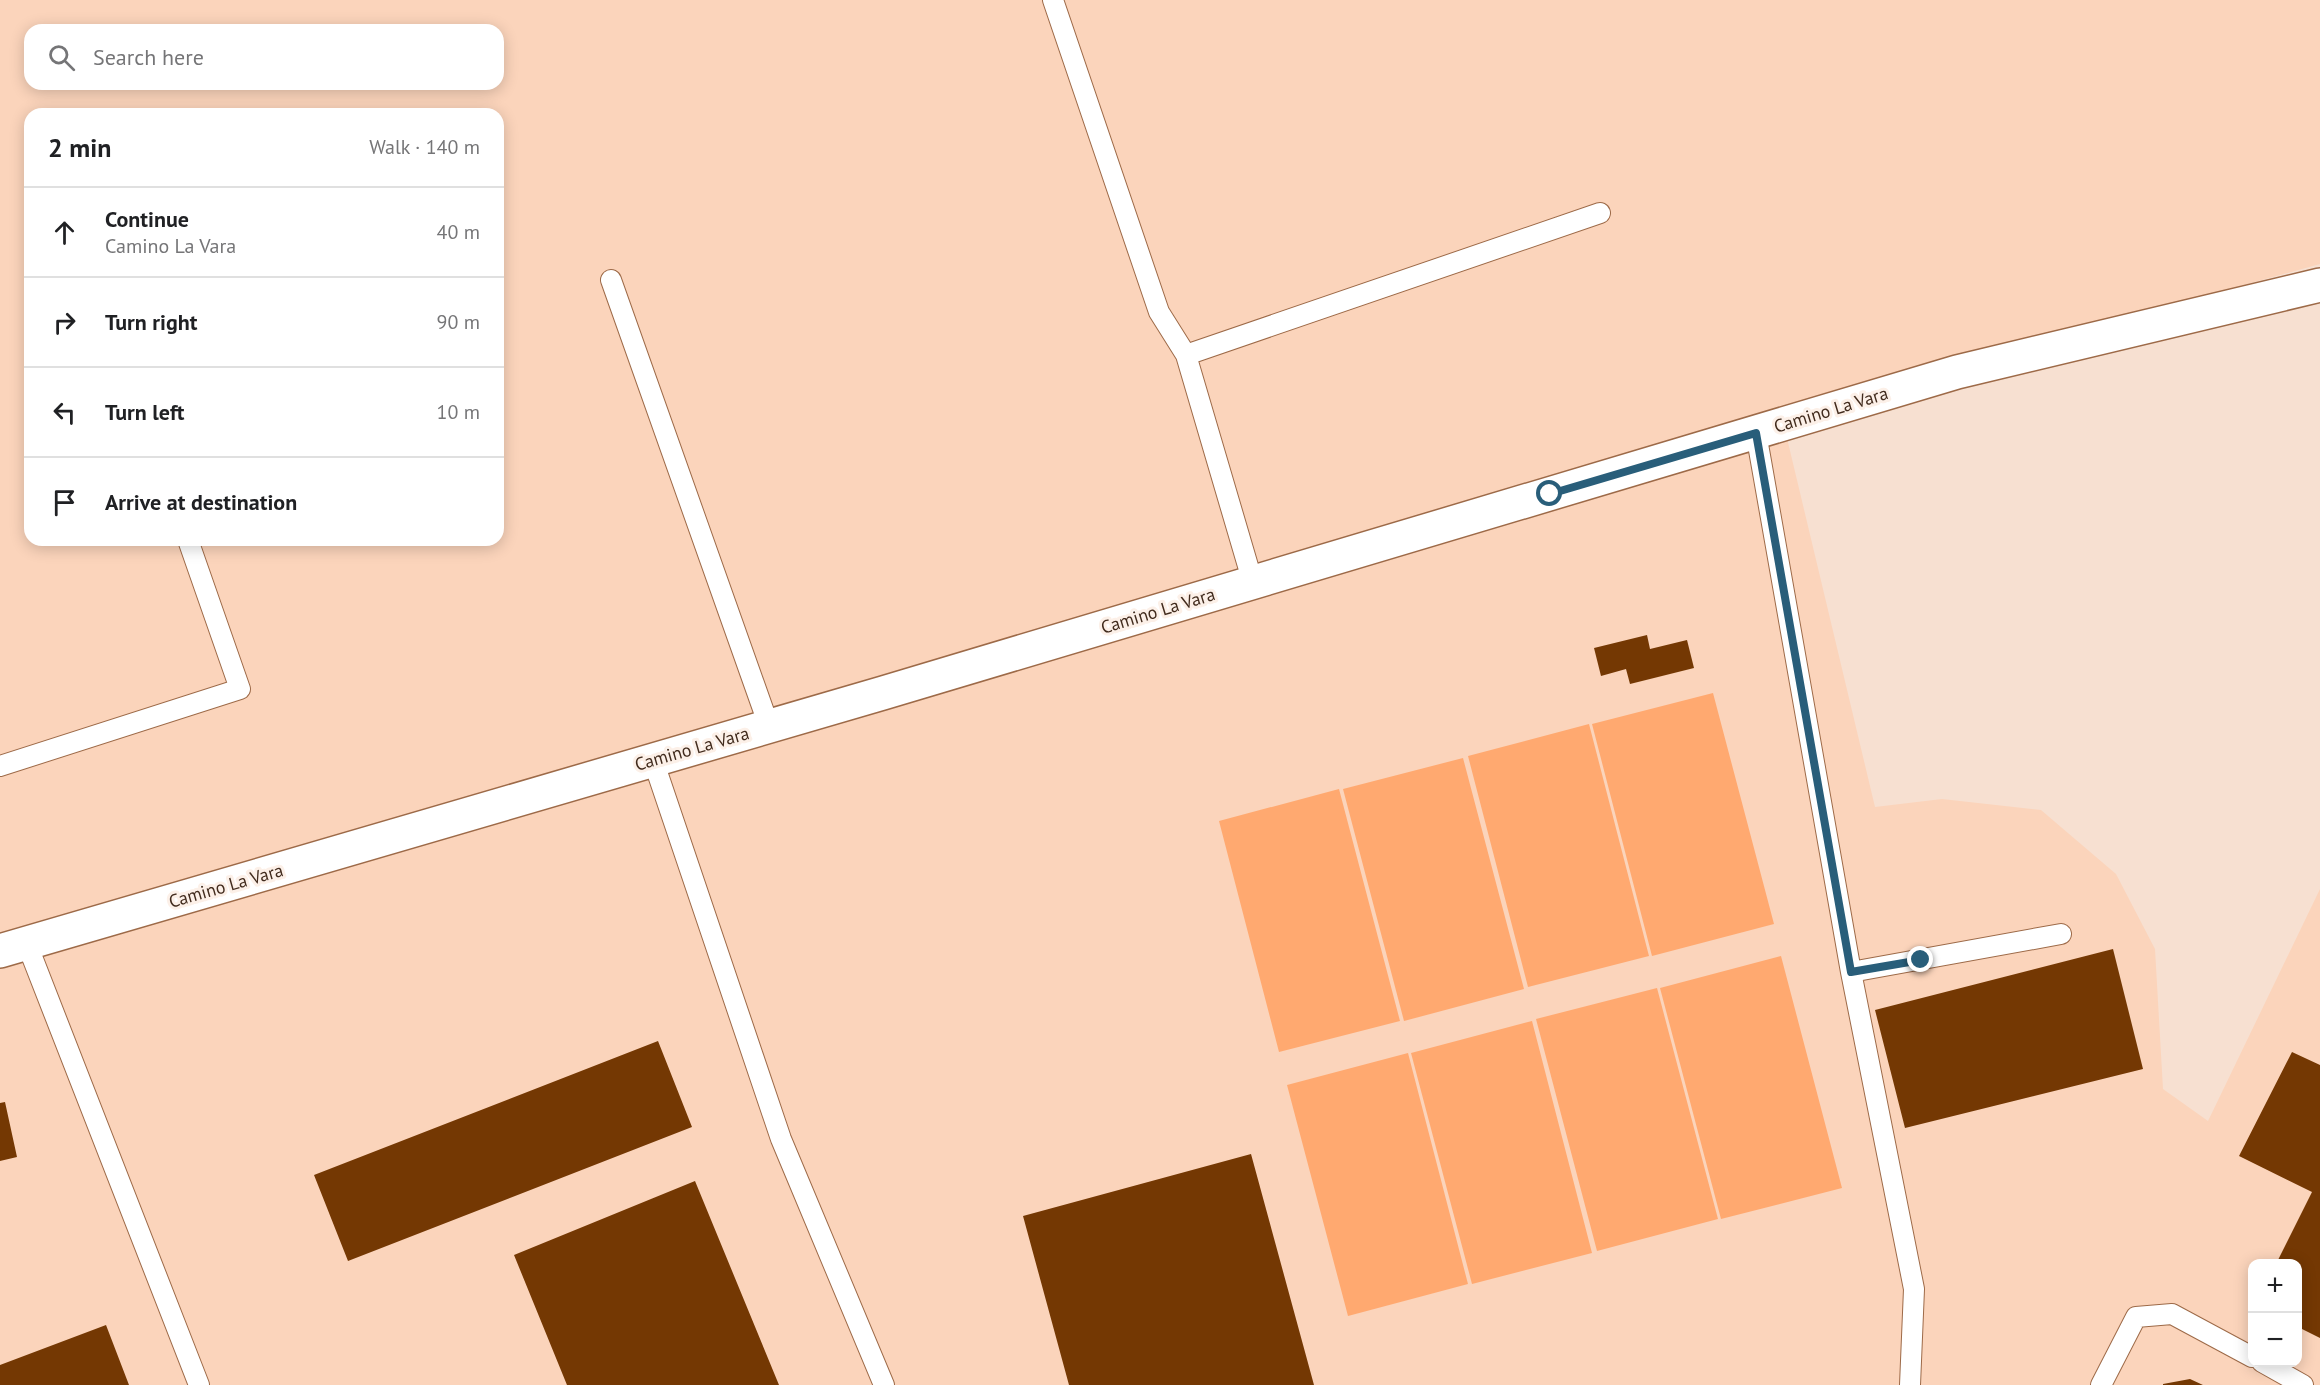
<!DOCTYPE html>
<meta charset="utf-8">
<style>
body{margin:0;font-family:"PT Sans",sans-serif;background:#f6f6f6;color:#202124}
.controls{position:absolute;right:18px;bottom:18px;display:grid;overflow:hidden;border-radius:12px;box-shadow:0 3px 15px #0003}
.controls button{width:54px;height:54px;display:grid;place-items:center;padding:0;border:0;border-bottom:2px solid #e0e0e0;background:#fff;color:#202124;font:30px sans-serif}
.stop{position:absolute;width:18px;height:18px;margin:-14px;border:4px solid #295e7a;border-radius:50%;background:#fff}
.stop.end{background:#295e7a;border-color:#fff;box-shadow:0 2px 6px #0008}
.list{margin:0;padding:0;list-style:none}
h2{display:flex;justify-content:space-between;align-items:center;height:78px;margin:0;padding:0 24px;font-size:26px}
h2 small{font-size:20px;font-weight:400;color:#757577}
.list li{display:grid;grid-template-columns:39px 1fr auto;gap:18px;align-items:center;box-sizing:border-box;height:90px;padding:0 24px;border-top:2px solid #e0e0e0}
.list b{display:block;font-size:22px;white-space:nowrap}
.list p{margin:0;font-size:20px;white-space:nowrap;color:#757577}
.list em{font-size:20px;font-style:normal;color:#757577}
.icon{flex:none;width:33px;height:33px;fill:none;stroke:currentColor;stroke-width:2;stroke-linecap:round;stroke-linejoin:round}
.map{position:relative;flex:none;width:2320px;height:1385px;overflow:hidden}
.search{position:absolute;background:#fff;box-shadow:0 3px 15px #0003;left:24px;top:24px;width:480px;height:66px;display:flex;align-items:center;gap:15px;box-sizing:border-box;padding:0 21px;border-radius:18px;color:#757577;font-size:22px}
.panel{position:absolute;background:#fff;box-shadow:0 3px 15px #0003;left:24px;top:108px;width:480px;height:438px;border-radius:18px}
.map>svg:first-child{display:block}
.built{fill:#fbd4bb;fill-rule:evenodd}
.green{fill:#ffa970}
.building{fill:#743803}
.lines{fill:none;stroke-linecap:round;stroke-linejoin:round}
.service-casing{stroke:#9d6a48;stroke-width:22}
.tertiary-casing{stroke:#9d6a48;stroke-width:36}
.service{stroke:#fff;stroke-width:20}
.tertiary{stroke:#fff;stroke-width:33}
.route{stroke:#295e7a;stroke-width:8}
.labels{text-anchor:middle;stroke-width:6;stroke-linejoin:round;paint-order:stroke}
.street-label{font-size:18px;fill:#412b1d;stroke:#fcf0e8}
</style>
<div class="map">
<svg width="2320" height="1385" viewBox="0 0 2320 1385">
<rect width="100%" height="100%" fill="#f7e0d1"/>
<path class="built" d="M 0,0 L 2320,0 L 2320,264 L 1781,413 L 1875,807 L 1942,799 L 2041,810 L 2116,874 L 2155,949 L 2163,1089 L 2208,1121 L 2320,889 L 2320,1385 L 0,1385 ZM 30,30 L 498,30 L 498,84 L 30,84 ZM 30,114 L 498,114 L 498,540 L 30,540 ZM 2252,1264 L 2298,1264 L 2298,1362 L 2252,1362 Z"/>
<path class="green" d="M 1713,693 L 1774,924 L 1652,956 L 1592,724 Z
M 1589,724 L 1649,956 L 1528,987 L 1468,756 Z
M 1463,758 L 1524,989 L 1404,1021 L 1343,789 Z
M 1339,789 L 1400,1021 L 1279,1052 L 1219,821 Z
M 1781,956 L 1842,1188 L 1721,1219 L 1660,988 Z
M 1657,988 L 1718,1219 L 1597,1251 L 1536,1019 Z
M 1532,1021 L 1592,1253 L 1472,1284 L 1411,1053 Z
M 1408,1053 L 1468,1284 L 1348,1316 L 1287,1085 Z"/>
<path class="building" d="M 1647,635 L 1650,649 L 1687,640 L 1694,668 L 1630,684 L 1626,669 L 1601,676 L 1594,648 Z
M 2113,949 L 2143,1069 L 1905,1128 L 1875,1010 Z
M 658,1041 L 692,1127 L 348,1261 L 314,1175 Z
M 2292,1052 L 2320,1065 L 2320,1338 L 2298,1327 L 2298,1264 L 2276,1264 L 2312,1192 L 2239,1156 Z
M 5,1102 L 17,1157 L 0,1161 L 0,1103 Z
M 1251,1154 L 1314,1385 L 1069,1385 L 1023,1216 Z
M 695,1181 L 779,1385 L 567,1385 L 514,1255 Z
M 106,1325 L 129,1385 L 0,1385 L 0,1365 Z
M 2190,1379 L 2203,1385 L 2163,1385 L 2163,1384 Z"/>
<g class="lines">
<g class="service-casing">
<path id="service" d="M 1053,0 L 1159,312 L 1186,355
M 611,280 L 769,726
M 1756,433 L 1851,972 L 2061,934
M 1253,583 L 1186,355 L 1600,213
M 653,760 L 781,1139 L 884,1385
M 0,766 L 240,689 L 188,540
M 27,944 L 199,1385
M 1851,972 L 1914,1289 L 1910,1385
M 2262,1362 L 2303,1385
M 2101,1385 L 2136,1317 L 2172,1314 L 2252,1357"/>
</g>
<g class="tertiary-casing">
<path id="tertiary" d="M 0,951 L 883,693 L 1957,372 L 2320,285"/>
</g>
<use href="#service" class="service"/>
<use href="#tertiary" class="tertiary"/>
</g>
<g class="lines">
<path class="route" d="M 1550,494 L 1756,433 L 1851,972 L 1921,960"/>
</g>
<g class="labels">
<g class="street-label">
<text transform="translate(1831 410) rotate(-17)" y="6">Camino La Vara</text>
<text transform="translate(1158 611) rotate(-17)" y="6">Camino La Vara</text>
<text transform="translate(692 749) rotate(-16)" y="6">Camino La Vara</text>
<text transform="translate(226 886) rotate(-16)" y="6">Camino La Vara</text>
</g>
</g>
</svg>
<div class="controls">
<button>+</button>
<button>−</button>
</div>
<div class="stop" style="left:1550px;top:494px"></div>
<div class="stop end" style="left:1921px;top:960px"></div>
<div class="search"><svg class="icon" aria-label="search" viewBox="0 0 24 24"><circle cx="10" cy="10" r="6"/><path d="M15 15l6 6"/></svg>Search here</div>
<section class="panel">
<h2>2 min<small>Walk · 140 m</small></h2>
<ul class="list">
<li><svg class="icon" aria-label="ahead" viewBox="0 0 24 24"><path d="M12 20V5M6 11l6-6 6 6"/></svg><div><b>Continue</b><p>Camino La Vara</p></div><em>40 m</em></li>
<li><svg class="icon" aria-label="right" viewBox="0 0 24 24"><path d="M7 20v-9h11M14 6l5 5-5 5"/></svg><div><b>Turn right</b></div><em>90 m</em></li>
<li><svg class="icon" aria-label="left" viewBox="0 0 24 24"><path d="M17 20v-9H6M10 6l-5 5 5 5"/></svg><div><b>Turn left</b></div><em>10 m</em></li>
<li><svg class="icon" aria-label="arrive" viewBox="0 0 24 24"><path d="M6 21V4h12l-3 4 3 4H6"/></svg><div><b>Arrive at destination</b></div></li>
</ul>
</section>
</div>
